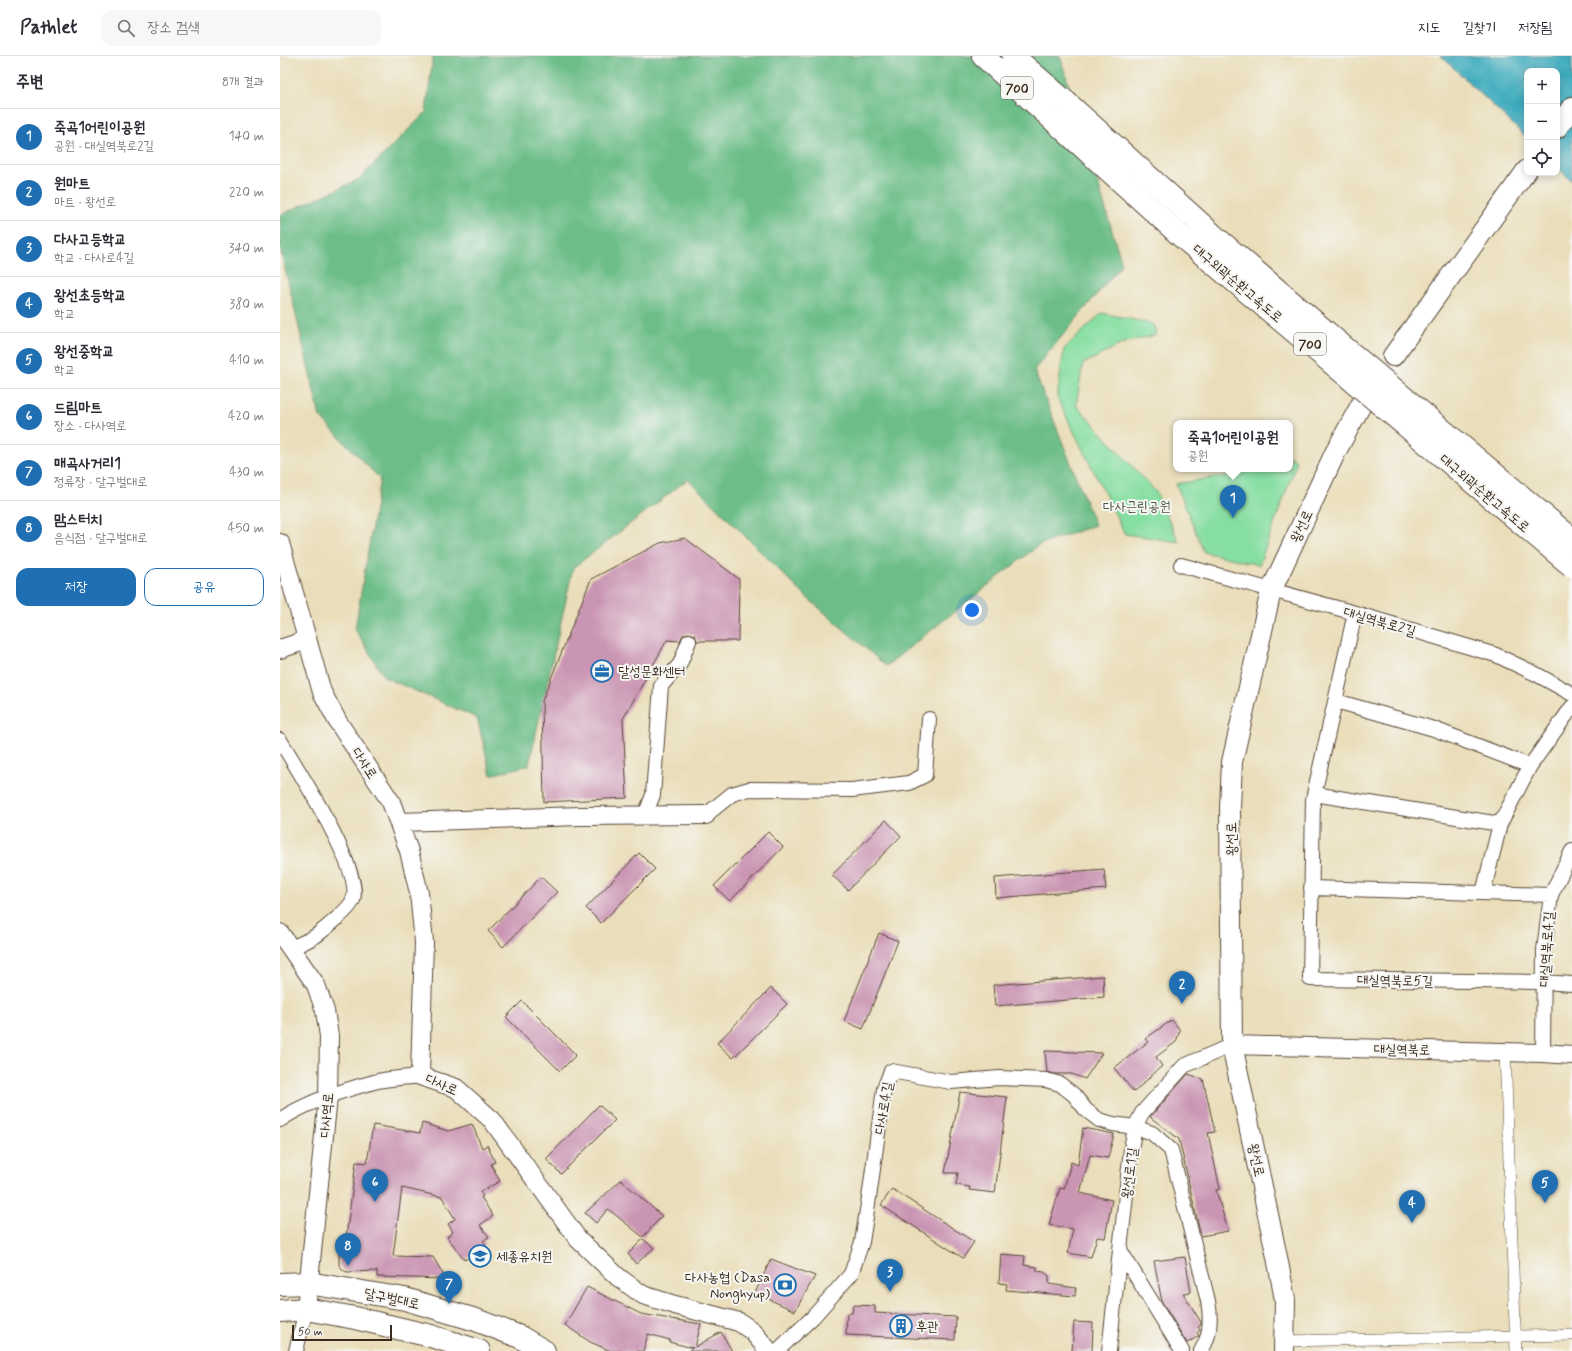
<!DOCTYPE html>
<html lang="ko">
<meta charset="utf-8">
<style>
body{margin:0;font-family:Mynerve,"Poor Story",sans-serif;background:#f7f7f7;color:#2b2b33}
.controls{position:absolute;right:12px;top:12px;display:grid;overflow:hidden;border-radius:8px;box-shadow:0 2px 10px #0003}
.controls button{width:36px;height:36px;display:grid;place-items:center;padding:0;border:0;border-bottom:1px solid #e1e1e2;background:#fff;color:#2b2b33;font:20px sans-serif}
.scale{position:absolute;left:12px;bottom:10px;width:100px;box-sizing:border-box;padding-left:4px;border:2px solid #3b2a1e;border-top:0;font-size:11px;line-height:14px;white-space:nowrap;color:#3b2a1e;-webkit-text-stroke:3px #f6f6f2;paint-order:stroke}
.you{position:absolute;left:692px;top:554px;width:14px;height:14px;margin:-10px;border:3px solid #fff;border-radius:50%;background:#1a73e8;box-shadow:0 0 0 6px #1a73e833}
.badge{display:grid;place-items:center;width:26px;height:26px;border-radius:50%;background:#1f6fb2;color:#fff;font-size:13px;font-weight:700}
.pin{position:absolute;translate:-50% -33px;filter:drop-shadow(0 1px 2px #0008)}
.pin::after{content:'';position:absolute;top:21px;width:14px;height:12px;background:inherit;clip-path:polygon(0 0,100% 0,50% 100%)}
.popup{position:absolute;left:893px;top:364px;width:120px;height:52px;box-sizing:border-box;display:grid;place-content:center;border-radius:8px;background:#fff;filter:drop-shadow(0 1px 3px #0005);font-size:13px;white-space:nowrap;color:#7c7c81}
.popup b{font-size:15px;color:#2b2b33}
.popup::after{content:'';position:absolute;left:50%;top:100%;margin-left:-8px;border:8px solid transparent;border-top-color:#fff}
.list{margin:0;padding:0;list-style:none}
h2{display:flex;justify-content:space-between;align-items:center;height:52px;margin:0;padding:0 16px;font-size:17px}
h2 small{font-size:13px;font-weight:400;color:#7c7c81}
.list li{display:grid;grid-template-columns:26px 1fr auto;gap:12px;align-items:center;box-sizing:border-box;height:56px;padding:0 16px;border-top:1px solid #e1e1e2}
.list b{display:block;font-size:15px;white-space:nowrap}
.list p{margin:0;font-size:13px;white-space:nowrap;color:#7c7c81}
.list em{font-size:13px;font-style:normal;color:#7c7c81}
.actions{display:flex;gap:8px;padding:12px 16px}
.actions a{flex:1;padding:9px 0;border:1px solid #1f6fb2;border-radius:12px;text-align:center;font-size:14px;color:#1f6fb2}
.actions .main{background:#1f6fb2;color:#fff}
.icon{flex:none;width:22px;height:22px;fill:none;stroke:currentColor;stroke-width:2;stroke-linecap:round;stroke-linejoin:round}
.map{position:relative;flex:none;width:1292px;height:1295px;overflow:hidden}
header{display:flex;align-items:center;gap:24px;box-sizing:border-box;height:56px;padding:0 20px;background:#fff;border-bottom:1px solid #e1e1e2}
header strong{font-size:19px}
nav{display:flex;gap:22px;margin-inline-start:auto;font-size:14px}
.search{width:280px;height:36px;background:#f7f7f7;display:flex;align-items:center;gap:10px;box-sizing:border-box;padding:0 14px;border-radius:12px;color:#7c7c81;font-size:15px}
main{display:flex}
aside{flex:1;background:#fff}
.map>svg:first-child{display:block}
.green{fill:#85dea2;stroke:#608460}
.forest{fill:#6cbd88;stroke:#547453}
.water{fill:#3eabbd;stroke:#3c6a6e}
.building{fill:#ca94b3}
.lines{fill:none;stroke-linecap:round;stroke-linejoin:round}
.pedestrian-casing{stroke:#554535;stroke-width:12}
.minor-casing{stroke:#554535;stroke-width:16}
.tertiary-casing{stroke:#554535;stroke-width:20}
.secondary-casing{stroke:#554535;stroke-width:22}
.primary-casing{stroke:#554535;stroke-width:24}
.motorway-casing{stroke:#554535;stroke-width:24}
.pedestrian{stroke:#fff;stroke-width:11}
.minor{stroke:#fff;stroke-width:14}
.tertiary{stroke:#fff;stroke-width:18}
.secondary{stroke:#fff;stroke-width:20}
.primary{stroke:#fff;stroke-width:22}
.motorway{stroke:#fff;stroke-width:22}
.motorway-bridge-casing{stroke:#554535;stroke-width:24;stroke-linecap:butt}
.motorway-bridge{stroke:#fff;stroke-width:22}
.labels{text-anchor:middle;stroke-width:4;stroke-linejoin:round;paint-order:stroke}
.shield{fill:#f6f6f2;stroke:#73675e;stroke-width:1}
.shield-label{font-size:13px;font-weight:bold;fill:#3b2a1e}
.street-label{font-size:14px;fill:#3b2a1e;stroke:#f6f6f2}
.park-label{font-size:14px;fill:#4e573f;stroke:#f6f6f2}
.poi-label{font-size:14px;fill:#3b2a1e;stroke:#f6f6f2;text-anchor:start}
</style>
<header>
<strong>Pathlet</strong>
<div class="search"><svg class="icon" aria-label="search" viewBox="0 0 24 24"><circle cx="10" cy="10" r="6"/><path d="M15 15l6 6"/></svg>장소 검색</div>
<nav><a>지도</a><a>길찾기</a><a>저장됨</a></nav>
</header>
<main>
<aside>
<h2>주변<small>8개 결과</small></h2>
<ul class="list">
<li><span class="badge">1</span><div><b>죽곡1어린이공원</b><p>공원 · 대실역북로2길</p></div><em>140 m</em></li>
<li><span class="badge">2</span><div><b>원마트</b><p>마트 · 왕선로</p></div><em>220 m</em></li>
<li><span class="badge">3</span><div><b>다사고등학교</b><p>학교 · 다사로4길</p></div><em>340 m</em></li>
<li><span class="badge">4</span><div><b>왕선초등학교</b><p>학교</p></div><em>380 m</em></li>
<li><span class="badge">5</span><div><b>왕선중학교</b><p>학교</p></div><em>410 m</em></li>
<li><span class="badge">6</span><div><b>드림마트</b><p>장소 · 다사역로</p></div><em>420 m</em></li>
<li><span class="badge">7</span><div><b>매곡사거리1</b><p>정류장 · 달구벌대로</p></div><em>430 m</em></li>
<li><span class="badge">8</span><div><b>맘스터치</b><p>음식점 · 달구벌대로</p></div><em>450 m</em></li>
</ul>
<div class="actions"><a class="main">저장</a><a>공유</a></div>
</aside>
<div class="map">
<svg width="1292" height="1295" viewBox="0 0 1292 1295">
<rect width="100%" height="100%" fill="#f6f6f2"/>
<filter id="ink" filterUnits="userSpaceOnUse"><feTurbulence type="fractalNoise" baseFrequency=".025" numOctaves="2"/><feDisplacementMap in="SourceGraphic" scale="8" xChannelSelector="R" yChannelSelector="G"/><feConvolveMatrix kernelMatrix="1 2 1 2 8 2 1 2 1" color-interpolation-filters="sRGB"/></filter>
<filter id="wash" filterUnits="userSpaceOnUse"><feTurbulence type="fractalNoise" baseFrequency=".012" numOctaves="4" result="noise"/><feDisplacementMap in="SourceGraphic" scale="16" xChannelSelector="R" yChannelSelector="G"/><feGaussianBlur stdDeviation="0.9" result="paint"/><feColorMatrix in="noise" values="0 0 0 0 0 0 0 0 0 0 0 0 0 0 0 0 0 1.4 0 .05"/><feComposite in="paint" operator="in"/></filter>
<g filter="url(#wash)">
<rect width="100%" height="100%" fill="#eadeba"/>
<path class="green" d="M 822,257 L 873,268 L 876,279 L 844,287 L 803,308 L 796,349 L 876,436 L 899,486 L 845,478 L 777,342 L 784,293 Z
M 1010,400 L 1017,406 L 979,509 L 924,496 L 896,428 L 954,418 L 958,413 L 1010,413 Z"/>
<path class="forest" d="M 153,0 L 780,0 L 842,208 L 754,314 L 815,469 L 759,489 L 606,610 L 523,538 L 408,423 L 293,512 L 249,709 L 211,719 L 197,662 L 104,621 L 75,573 L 100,423 L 40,361 L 0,191 L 0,159 L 78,124 L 146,56 Z"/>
<path class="water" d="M 1161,0 L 1292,0 L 1292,125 L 1277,111 L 1277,15 L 1247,15 L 1247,82 Z"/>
<g id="blocks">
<path class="building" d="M 405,482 L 459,523 L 458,585 L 417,585 L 415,579 L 408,577 L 403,579 L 400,585 L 387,584 L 343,663 L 347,742 L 264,746 L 262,645 L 311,523 L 380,487 Z
M 606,764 L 621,780 L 568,834 L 552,819 Z
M 488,776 L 503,791 L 450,845 L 434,830 Z
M 359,797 L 375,813 L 321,867 L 306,852 Z
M 824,813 L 826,833 L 716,842 L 715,822 Z
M 261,821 L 277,836 L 223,891 L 208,875 Z
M 599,877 L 618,885 L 583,973 L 564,965 Z
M 823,920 L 824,941 L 715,950 L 713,929 Z
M 491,932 L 507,948 L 453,1002 L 437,987 Z
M 242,945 L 296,999 L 280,1015 L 226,961 Z
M 892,964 L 900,974 L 896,986 L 876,1001 L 882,1010 L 854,1036 L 834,1012 L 868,986 L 865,983 Z
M 765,995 L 822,997 L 805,1023 L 792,1018 L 775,1018 L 767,1016 Z
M 908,1018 L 923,1023 L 935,1076 L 928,1077 L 940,1133 L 936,1134 L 948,1175 L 921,1180 L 899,1083 L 870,1061 Z
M 680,1036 L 727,1041 L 715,1137 L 689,1134 L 690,1131 L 676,1129 L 678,1117 L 665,1117 Z
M 319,1049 L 335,1064 L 281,1118 L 266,1103 Z
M 142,1067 L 168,1075 L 192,1068 L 202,1092 L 207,1089 L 215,1106 L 211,1108 L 220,1125 L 200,1136 L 203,1140 L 201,1141 L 213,1160 L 200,1169 L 209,1181 L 203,1185 L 206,1188 L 185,1204 L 167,1181 L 173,1176 L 168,1168 L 175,1163 L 162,1141 L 122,1132 L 113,1200 L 153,1201 L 166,1223 L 97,1221 L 97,1215 L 67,1216 L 63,1214 L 59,1209 L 59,1196 L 64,1196 L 76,1106 L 87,1107 L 93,1069 L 140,1077 Z
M 803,1072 L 834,1078 L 828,1102 L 810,1099 L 800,1137 L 832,1144 L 825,1182 L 817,1181 L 811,1201 L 788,1197 L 793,1173 L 769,1169 L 780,1132 L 784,1133 L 791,1106 L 798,1109 Z
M 341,1124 L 382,1160 L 363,1181 L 328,1153 L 316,1167 L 305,1157 Z
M 612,1133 L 694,1186 L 683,1202 L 601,1149 Z
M 363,1183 L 374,1192 L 356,1208 L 348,1198 Z
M 721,1198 L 745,1200 L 744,1209 L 757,1211 L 757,1215 L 764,1216 L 769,1220 L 769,1228 L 796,1232 L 795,1240 L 726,1234 L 727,1228 L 719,1227 Z
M 905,1201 L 911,1236 L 903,1237 L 921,1266 L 921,1269 L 918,1271 L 920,1274 L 917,1277 L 919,1280 L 907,1287 L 882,1246 L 874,1205 Z
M 491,1203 L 535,1220 L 515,1255 L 475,1237 Z
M 307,1231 L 361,1258 L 421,1268 L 415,1291 L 441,1276 L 452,1295 L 408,1295 L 413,1292 L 389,1286 L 390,1284 L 368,1278 L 363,1295 L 331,1295 L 310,1286 L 285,1269 Z
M 573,1249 L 595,1250 L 595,1257 L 676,1261 L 675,1284 L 566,1279 L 567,1257 L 572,1257 Z
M 794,1266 L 813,1267 L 812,1295 L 792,1295 Z"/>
</g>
</g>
<g filter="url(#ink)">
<use href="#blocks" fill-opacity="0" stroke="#554535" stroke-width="1"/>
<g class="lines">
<g class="pedestrian-casing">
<path id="pedestrian" d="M 1225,996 L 1236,1295
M 1005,1285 L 1292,1279"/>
</g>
<g class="minor-casing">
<path id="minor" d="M 901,509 L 1075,557 L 1216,599 L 1256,618 L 1292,638
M 1075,557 L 1033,743 L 1030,923 L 1263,926 L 1292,928
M 1056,645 L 1154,673 L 1250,710
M 0,684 C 15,709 87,821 72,846 C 68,854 45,873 37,879 C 31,883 24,886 18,889
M 1034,738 L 1220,768
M 365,759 L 373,739 L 381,630 L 400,608 L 409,585
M 426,759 L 452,738 L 469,733 L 572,734 L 629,727 L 645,719 L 649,663
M 1031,832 L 1271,839
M 1203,837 L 1220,768 L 1250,710 L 1292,651
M 1263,997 L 1264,894 L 1271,839 L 1292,795
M 0,1064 C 26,1046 64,1034 94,1026 C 109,1022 125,1022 140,1020
M 840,1194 L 902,1295
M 16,1295 L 26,1253
M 497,1295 L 533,1261 L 571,1218 L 582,1186 L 590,1135 L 604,1033 L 611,1015 L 671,1026 L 719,1022 L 766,1024 L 780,1028 L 794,1039 L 806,1054 L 819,1064 L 833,1068 L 855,1071 L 872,1077 L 891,1094 L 928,1245 C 931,1261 931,1280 921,1295
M 829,1295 L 851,1093 L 855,1071 L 862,1057 L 904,1010 L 952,989"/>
</g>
<g class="tertiary-casing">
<path id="tertiary" d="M 0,487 L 42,636 L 58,666 L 111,746 L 129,795 L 139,837 L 144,886 L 140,1020 L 176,1032 L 212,1064 L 298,1183 L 338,1221 L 363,1239 L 395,1249 L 459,1266 L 472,1275 L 489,1295
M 0,593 L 27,584
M 119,766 L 301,760 L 426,759
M 0,877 L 36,929 L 45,955 L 49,980 L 48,1041 L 26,1253
M 952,989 L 1263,997 L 1292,999"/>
</g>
<g class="secondary-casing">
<path id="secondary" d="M 1277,72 L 1292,51
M 1113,300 L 1247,114
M 1004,1295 L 1005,1244 L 997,1201 L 952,989 L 950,752 L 952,706 L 991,535 L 1055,397 L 1082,347 L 1094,329"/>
</g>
<g class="primary-casing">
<path id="primary" d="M 0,1228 L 28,1227 L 125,1243 L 196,1264 L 240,1281 L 264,1295
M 0,1255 L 26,1253 L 75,1262 L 151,1280 L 199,1295"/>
</g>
<g class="motorway-casing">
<path id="motorway" d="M 703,0 L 772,63
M 733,0 L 786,46"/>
</g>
<use href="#pedestrian" class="pedestrian"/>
<use href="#minor" class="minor"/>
<use href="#tertiary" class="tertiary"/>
<use href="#secondary" class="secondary"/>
<use href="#primary" class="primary"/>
<use href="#motorway" class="motorway"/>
<g class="motorway-bridge-casing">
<path id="motorway-bridge" d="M 786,46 L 932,178 L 1064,291 L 1292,483
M 772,63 L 901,180 L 1292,510"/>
</g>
<use href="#motorway-bridge" class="motorway-bridge"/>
</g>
</g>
<defs>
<g id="office-ring" transform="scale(1.15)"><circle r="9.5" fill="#f6f6f2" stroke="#1f6fb2" stroke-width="1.5"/><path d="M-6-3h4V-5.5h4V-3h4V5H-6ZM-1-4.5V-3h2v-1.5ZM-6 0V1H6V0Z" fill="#1f6fb2"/></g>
<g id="school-ring" transform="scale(1.15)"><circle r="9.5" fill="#f6f6f2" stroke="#1f6fb2" stroke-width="1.5"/><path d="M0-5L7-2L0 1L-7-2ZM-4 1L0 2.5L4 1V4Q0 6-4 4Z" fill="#1f6fb2"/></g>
<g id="bank-ring" transform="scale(1.15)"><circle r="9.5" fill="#f6f6f2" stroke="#1f6fb2" stroke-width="1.5"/><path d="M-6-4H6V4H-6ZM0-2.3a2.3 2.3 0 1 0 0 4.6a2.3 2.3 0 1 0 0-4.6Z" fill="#1f6fb2"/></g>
<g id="building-ring" transform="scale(1.15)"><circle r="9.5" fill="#f6f6f2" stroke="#1f6fb2" stroke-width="1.5"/><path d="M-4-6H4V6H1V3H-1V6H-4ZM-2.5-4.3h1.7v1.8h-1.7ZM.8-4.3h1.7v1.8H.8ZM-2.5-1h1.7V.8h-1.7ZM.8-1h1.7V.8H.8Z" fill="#1f6fb2"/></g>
</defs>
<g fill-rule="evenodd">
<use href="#office-ring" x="322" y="615"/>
<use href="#school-ring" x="200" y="1200"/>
<use href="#bank-ring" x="505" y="1229"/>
<use href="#building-ring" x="621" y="1270"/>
</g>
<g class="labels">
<g class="shield">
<rect x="721" y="21" width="32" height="22" rx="3"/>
<rect x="1014" y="277" width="32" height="22" rx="3"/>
</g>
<g class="shield-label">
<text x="737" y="37">700</text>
<text x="1030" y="293">700</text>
</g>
<g class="street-label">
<text transform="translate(958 227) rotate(40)" y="5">대구외곽순환고속도로</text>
<text transform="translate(1205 437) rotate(40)" y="5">대구외곽순환고속도로</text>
<text transform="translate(1021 470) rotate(-65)" y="5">왕선로</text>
<text transform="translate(1100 565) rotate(16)" y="5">대실역북로2길</text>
<text transform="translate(85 707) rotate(57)" y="5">다사로</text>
<text transform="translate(951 783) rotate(-91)" y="5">왕선로</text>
<text transform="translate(1266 893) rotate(-86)" y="5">대실역북로4길</text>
<text transform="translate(1115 924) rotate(1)" y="5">대실역북로5길</text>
<text transform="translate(1122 993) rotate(1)" y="5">대실역북로</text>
<text transform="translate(162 1028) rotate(24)" y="5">다사로</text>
<text transform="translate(603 1052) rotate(-80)" y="5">다사로4길</text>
<text transform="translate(46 1059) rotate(-85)" y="5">다사역로</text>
<text transform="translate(977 1104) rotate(78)" y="5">왕선로</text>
<text transform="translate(849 1117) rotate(-83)" y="5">왕선로1길</text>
<text transform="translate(112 1242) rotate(12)" y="5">달구벌대로</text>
</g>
<g class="park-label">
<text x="857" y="455">다사근린공원</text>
</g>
<g class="poi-label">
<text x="338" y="620">달성문화센터</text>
<text x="216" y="1205">세종유치원</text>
<text x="490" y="1226" text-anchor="end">다사농협 (Dasa<tspan x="490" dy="16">Nonghyup)</tspan></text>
<text x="636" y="1275">후관</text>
</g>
</g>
</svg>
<div class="controls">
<button>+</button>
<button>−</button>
<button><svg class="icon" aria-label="locate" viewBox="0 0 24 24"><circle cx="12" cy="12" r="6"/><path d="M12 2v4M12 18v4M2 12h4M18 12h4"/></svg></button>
</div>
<div class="scale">50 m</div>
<div class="you"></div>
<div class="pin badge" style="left:953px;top:462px">1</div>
<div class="popup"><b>죽곡1어린이공원</b>공원</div>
<div class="pin badge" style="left:902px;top:948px">2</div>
<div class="pin badge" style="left:610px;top:1236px">3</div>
<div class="pin badge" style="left:1132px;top:1167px">4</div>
<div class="pin badge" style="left:1265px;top:1147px">5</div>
<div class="pin badge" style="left:95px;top:1146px">6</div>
<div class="pin badge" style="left:169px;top:1248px">7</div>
<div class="pin badge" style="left:68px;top:1210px">8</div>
</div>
</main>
